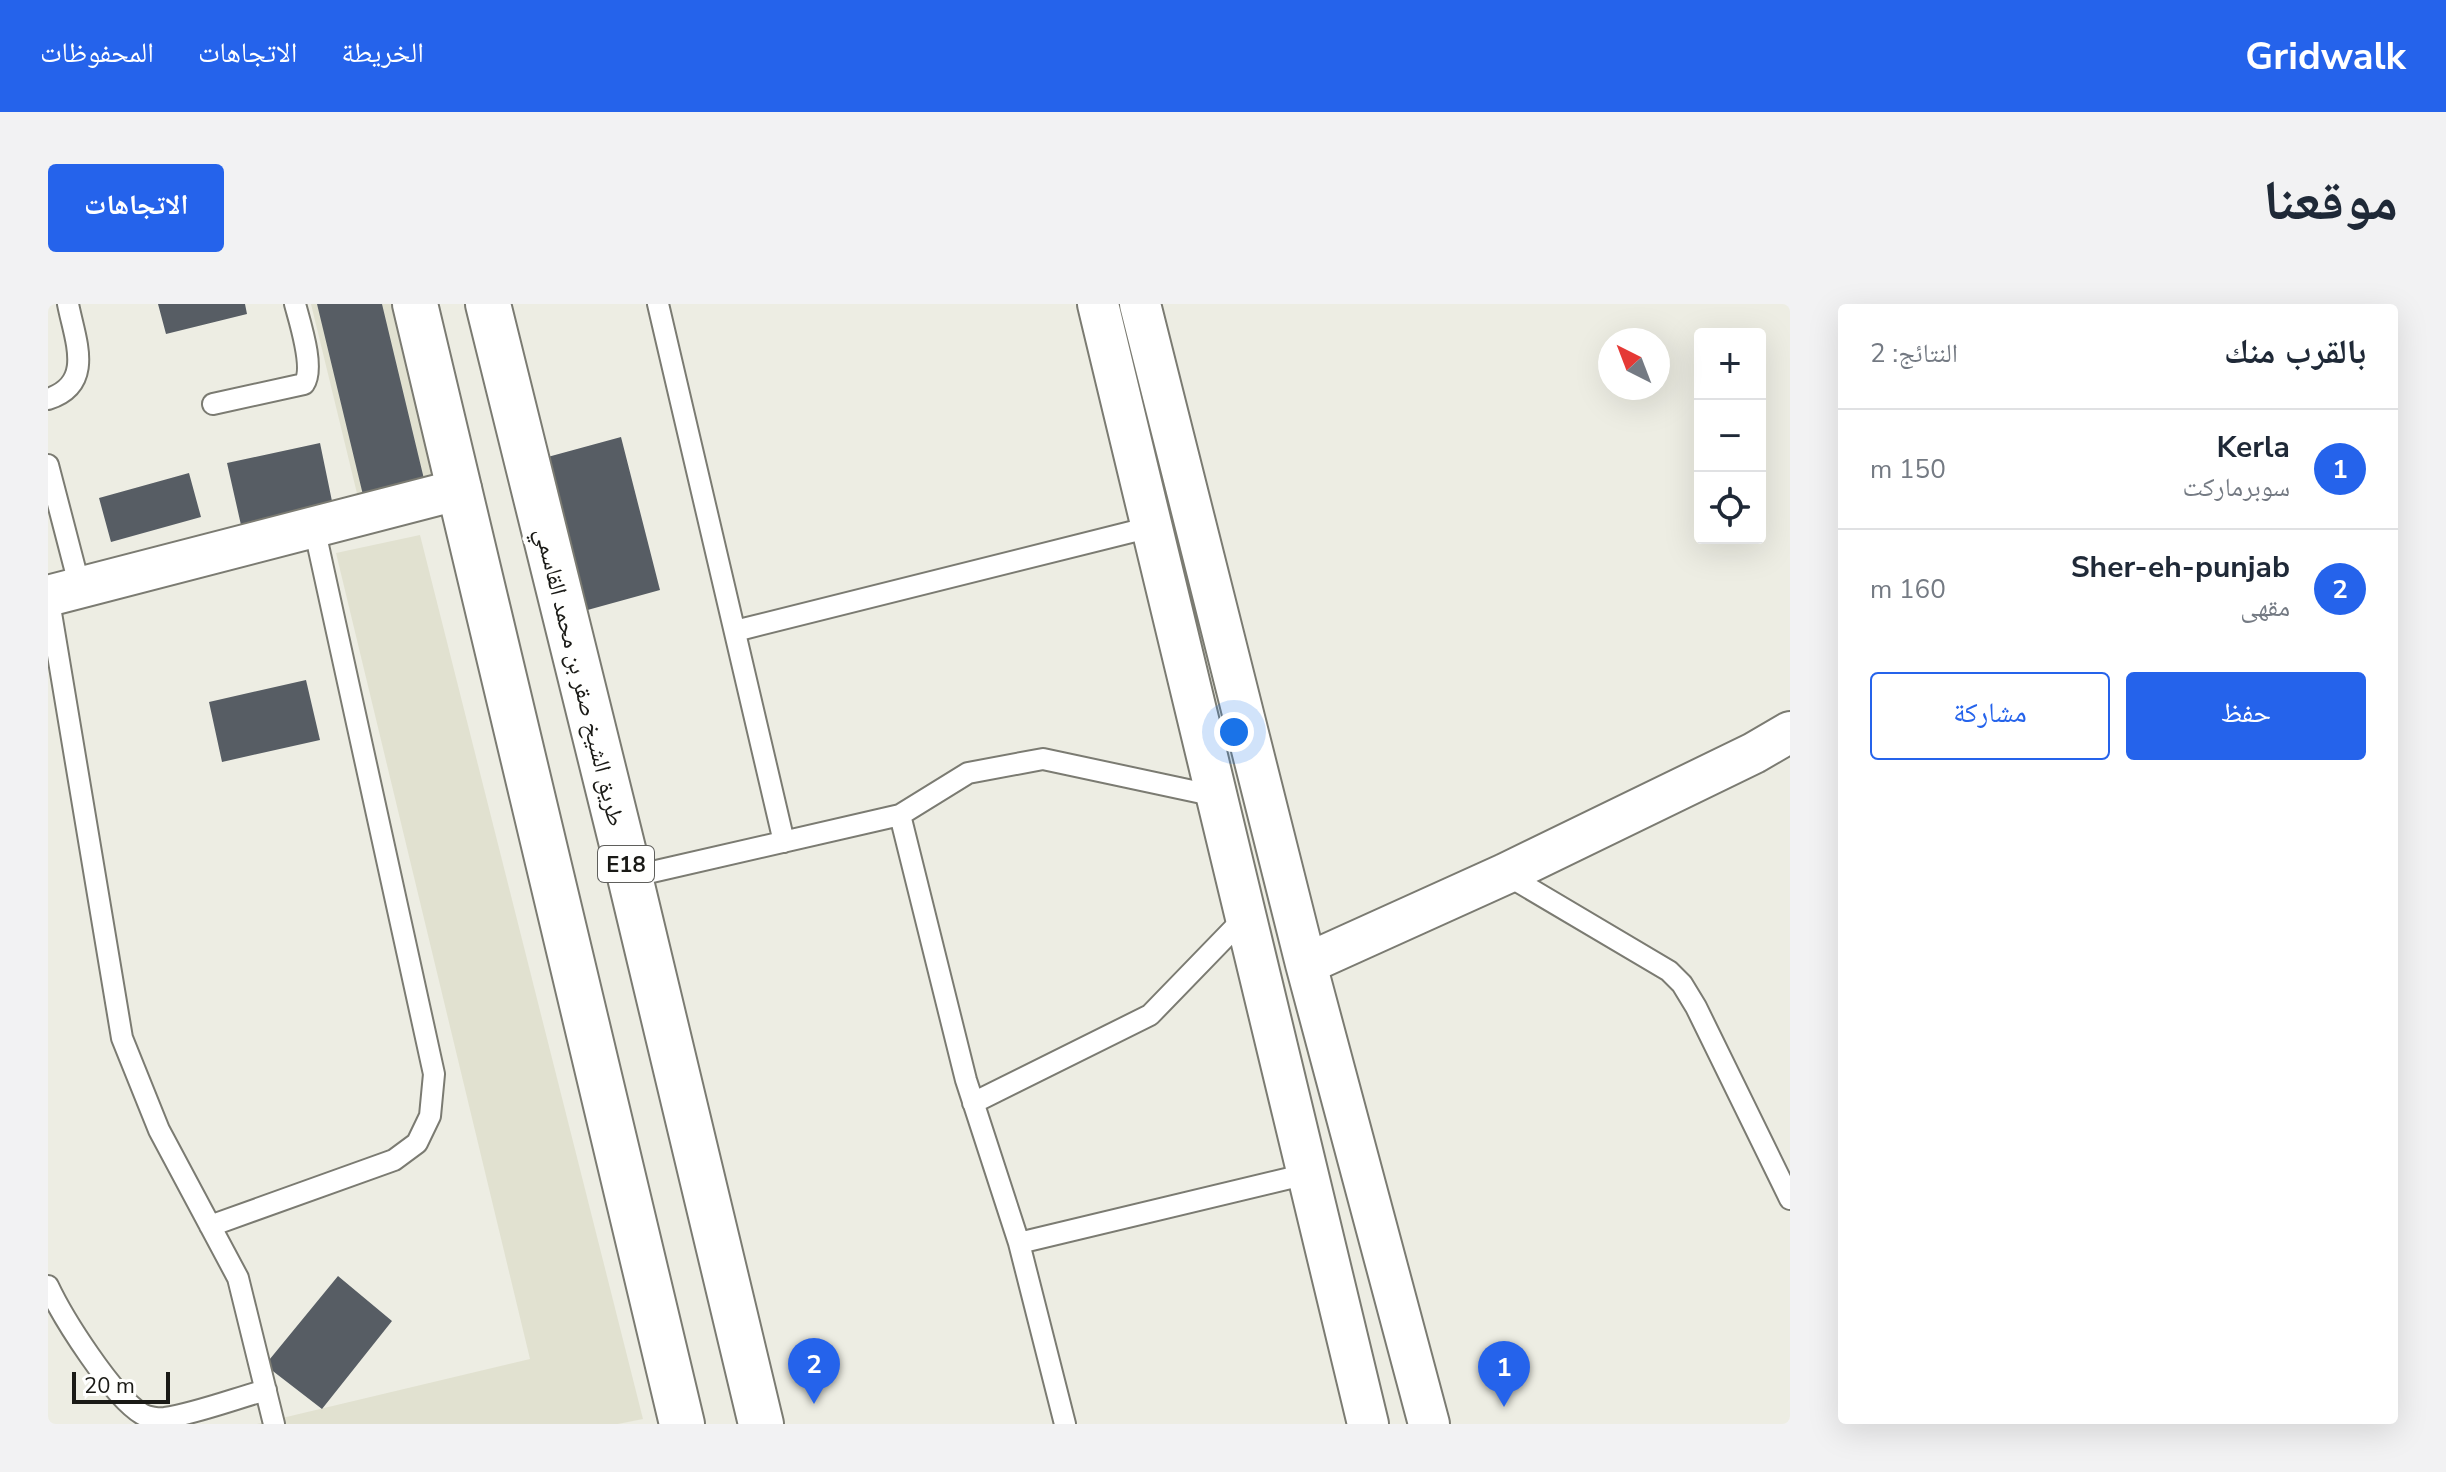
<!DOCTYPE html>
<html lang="ar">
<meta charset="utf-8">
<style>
body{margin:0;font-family:"Nunito Sans","Noto Naskh Arabic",sans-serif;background:#f2f2f3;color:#1f2937;direction:rtl}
.controls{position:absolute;right:24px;top:24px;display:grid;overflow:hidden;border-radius:8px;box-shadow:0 8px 32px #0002}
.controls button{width:72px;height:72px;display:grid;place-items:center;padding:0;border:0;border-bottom:2px solid #e0e1e3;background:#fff;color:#1f2937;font:40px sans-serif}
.compass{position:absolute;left:1550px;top:24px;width:72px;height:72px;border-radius:50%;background:#fff;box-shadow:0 8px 32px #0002;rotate:318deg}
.scale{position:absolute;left:24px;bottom:20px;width:98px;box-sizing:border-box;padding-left:8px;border:4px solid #1a1a16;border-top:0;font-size:22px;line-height:28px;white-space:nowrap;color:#1a1a16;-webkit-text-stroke:6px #fffffe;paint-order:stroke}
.you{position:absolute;left:1186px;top:428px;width:28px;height:28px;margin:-20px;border:6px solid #fff;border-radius:50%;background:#1a73e8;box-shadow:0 0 0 12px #1a73e833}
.badge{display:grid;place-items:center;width:52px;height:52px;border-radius:50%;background:#2563eb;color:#fff;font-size:26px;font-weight:700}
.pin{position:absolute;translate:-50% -66px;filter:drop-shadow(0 2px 4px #0008)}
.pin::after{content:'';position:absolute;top:42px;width:28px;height:24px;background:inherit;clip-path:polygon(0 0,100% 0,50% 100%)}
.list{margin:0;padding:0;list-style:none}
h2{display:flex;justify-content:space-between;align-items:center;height:104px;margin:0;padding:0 32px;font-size:34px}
h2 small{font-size:26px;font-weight:400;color:#747a83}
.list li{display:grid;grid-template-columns:52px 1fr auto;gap:24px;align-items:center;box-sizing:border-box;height:120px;padding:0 32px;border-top:2px solid #e0e1e3}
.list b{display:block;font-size:30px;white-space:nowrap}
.list p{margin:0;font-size:26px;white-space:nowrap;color:#747a83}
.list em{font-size:26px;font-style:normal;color:#747a83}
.actions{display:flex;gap:16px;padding:24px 32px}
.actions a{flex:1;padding:18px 0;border:2px solid #2563eb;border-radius:8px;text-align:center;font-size:28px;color:#2563eb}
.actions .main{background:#2563eb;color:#fff}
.icon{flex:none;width:44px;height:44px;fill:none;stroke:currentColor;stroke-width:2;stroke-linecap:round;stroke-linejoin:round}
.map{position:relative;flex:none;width:1742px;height:1120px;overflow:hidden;direction:ltr;border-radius:8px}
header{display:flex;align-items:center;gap:48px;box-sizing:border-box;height:112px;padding:0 40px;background:#2563eb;color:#fff}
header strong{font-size:38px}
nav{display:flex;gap:44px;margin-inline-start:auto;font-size:28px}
.intro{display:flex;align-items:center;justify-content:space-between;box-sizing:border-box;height:192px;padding:0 48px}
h1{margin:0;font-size:56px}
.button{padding:20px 36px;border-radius:8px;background:#2563eb;color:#fff;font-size:28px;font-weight:700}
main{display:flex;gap:48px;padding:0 48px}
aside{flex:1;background:#fff;border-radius:8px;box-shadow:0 8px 32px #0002}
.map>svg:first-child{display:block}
.built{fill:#e1e1d0}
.building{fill:#575d64}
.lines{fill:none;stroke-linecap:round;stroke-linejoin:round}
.lane-casing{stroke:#7b7b72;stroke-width:24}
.street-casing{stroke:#7b7b72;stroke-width:44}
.highway-casing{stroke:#7b7b72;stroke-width:48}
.lane{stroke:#fff;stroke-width:20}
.street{stroke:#fff;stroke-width:40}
.highway{stroke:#fff;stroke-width:44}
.labels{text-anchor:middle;stroke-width:8;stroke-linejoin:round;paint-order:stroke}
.shield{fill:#fffffe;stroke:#5f5f5c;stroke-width:2}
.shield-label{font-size:22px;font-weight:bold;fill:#1a1a16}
.street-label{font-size:24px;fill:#1a1a16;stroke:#fffffe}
</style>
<header>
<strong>Gridwalk</strong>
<nav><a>الخريطة</a><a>الاتجاهات</a><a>المحفوظات</a></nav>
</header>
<div class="intro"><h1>موقعنا</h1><a class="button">الاتجاهات</a></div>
<main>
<aside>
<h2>بالقرب منك<small>النتائج: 2</small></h2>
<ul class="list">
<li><span class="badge">1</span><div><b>Kerla</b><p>سوبرماركت</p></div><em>150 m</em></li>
<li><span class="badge">2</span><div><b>Sher-eh-punjab</b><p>مقهى</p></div><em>160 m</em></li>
</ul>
<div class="actions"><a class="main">حفظ</a><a>مشاركة</a></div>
</aside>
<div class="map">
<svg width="1742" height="1120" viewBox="0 0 1742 1120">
<rect width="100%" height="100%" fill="#edede3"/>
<path class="built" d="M 263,0 L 357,0 L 408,189 L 314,210 Z
M 372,231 L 595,1115 L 570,1120 L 209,1120 L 482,1055 L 288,249 Z"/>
<path class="building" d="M 110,0 L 197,0 L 199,10 L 118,30 Z
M 269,0 L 334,0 L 376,175 L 315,191 Z
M 573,133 L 612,286 L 525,310 L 485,157 Z
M 272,139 L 285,202 L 193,221 L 179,159 Z
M 141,169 L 153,213 L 63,238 L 51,194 Z
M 258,376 L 272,436 L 174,458 L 161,398 Z
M 290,972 L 344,1017 L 274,1105 L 217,1061 Z"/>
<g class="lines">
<g class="lane-casing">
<path id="lane" d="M 610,0 L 736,538
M 0,95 C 47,80 27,36 20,0
M 165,100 L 256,80 C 267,64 252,19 247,0
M 0,161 L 32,284
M 0,291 L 74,734 L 111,826 L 190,974 L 226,1120
M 687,327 L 1103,223
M 852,511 L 918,776 L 971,939 L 1017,1120
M 1457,570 L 1621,667 L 1634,680 L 1648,703 L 1742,895
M 582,573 L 852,511 L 920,469 L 995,455 L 1168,492
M 925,799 L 1102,711 L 1197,613
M 162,922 L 346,856 L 369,839 L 382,812 L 386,770 L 266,223
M 971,939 L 1259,870
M 0,982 C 15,1014 64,1092 94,1110 C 99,1113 111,1115 117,1114 C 146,1110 189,1094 218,1086"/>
</g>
<g class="street-casing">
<path id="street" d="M 1050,0 L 1320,1120
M 1092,0 L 1258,660 L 1381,1120
M 0,292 L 413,185
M 1258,660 L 1457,570 L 1706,449 L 1742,428"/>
</g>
<g class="highway-casing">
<path id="highway" d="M 367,0 L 634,1120
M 440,0 L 582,573 L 713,1120"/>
</g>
<use href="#lane" class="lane"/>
<use href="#street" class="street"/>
<use href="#highway" class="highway"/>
</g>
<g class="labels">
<rect class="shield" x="550" y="542" width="56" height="36" rx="6"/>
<g class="shield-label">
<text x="578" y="568">E18</text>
</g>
<g class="street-label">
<text transform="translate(532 373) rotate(76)" y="8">طريق الشيخ صقر بن محمد القاسمي</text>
</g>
</g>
</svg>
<div class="controls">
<button>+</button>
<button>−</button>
<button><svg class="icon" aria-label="locate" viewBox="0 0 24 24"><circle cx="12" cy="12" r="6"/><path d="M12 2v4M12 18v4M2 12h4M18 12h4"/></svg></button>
</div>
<svg class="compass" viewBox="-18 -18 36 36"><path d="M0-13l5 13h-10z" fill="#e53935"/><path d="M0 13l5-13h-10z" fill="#747a83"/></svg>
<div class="scale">20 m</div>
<div class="you"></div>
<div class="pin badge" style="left:1456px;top:1103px">1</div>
<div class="pin badge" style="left:766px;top:1100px">2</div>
</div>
</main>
